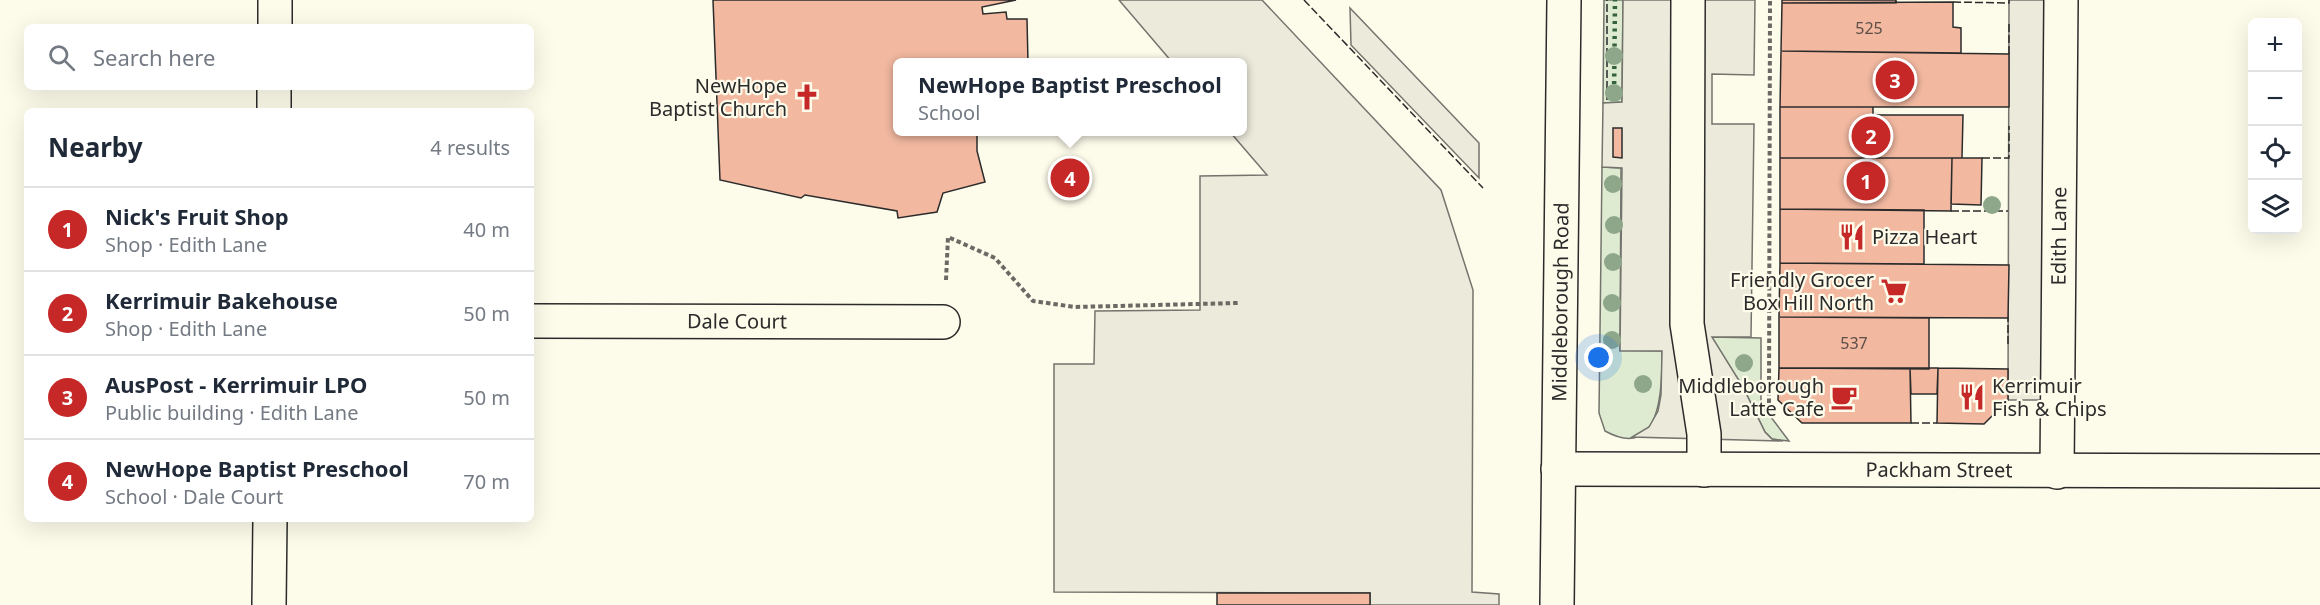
<!DOCTYPE html>
<meta charset="utf-8">
<style>
body{margin:0;font-family:"Noto Sans",sans-serif;background:#f2f2f3;color:#1f2937}
.controls{position:absolute;right:18px;top:18px;display:grid;overflow:hidden;border-radius:9px;box-shadow:0 6px 24px #0002}
.controls button{width:54px;height:54px;display:grid;place-items:center;padding:0;border:0;border-bottom:2px solid #e0e1e3;background:#fff;color:#1f2937;font:30px sans-serif}
.you{position:absolute;left:1599px;top:358px;width:21px;height:21px;margin:-15px;border:4px solid #fff;border-radius:50%;background:#1a73e8;box-shadow:0 0 0 9px #1a73e833}
.badge{display:grid;place-items:center;width:39px;height:39px;border-radius:50%;background:#c62828;color:#fff;font-size:20px;font-weight:700}
.pin{position:absolute;translate:-50% -50%;border:3px solid #fff;box-shadow:0 2px 6px #0006}
.popup{position:absolute;left:893px;top:58px;width:354px;height:78px;box-sizing:border-box;display:grid;place-content:center;border-radius:9px;background:#fff;filter:drop-shadow(0 2px 4px #0005);font-size:20px;white-space:nowrap;color:#747a83}
.popup b{font-size:22px;color:#1f2937}
.popup::after{content:'';position:absolute;left:50%;top:100%;margin-left:-12px;border:12px solid transparent;border-top-color:#fff}
.list{margin:0;padding:0;list-style:none}
h2{display:flex;justify-content:space-between;align-items:center;height:78px;margin:0;padding:0 24px;font-size:26px}
h2 small{font-size:20px;font-weight:400;color:#747a83}
.list li{display:grid;grid-template-columns:39px 1fr auto;gap:18px;align-items:center;box-sizing:border-box;height:84px;padding:0 24px;border-top:2px solid #e0e1e3}
.list b{display:block;font-size:22px;white-space:nowrap}
.list p{margin:0;font-size:20px;white-space:nowrap;color:#747a83}
.list em{font-size:20px;font-style:normal;color:#747a83}
.icon{flex:none;width:33px;height:33px;fill:none;stroke:currentColor;stroke-width:2;stroke-linecap:round;stroke-linejoin:round}
.map{position:relative;flex:none;width:2320px;height:605px;overflow:hidden}
.search{position:absolute;background:#fff;box-shadow:0 6px 24px #0002;left:24px;top:24px;width:510px;height:66px;display:flex;align-items:center;gap:15px;box-sizing:border-box;padding:0 21px;border-radius:9px;color:#747a83;font-size:22px}
.panel{position:absolute;background:#fff;box-shadow:0 6px 24px #0002;left:24px;top:108px;width:510px;height:414px;border-radius:9px}
.map>svg:first-child{display:block}
.green{fill:#deebd1;stroke:#74746e;stroke-width:1.5}
.parking{fill:#eceadb;stroke:#74746e;stroke-width:1.5}
.building{fill:#f2b8a0;stroke:#2b2b2b;stroke-width:1.5}
.lines{fill:none;stroke-linecap:round;stroke-linejoin:round}
.minor-casing{stroke:#2b2b2b;stroke-width:36}
.major-casing{stroke:#2b2b2b;stroke-width:36}
.path{stroke:#6a6964;stroke-width:4;stroke-dasharray:4.5 3;stroke-linecap:butt}
.minor{stroke:#fdfbea;stroke-width:33}
.major{stroke:#fdfbea;stroke-width:33}
.hedge{stroke:#34623c;stroke-width:4.5;stroke-dasharray:3 4.5;stroke-linecap:butt}
.fence{stroke:#2b2b2b;stroke-width:1.5;stroke-dasharray:8 3;stroke-linecap:butt}
.tree{fill:#8ea78a}
.labels{text-anchor:middle;stroke-width:4.5;stroke-linejoin:round;paint-order:stroke}
.number-label{font-size:16px;fill:#5d4e48}
.poi-label{font-size:20px;fill:#2b2b2b;stroke:#fdfbea;text-anchor:end}
.street-label{font-size:20px;fill:#2b2b2b;stroke:#fdfbea}
</style>
<div class="map">
<svg width="2320" height="605" viewBox="0 0 2320 605">
<rect width="100%" height="100%" fill="#fdfbea"/>
<path class="green" d="M 1604,0 L 1623,0 L 1622,102 L 1603,103 Z
M 1602,167 L 1621,168 L 1620,350 L 1662,351 C 1662,384 1663,463 1605,431 L 1599,413 Z
M 1711,337 L 1761,338 L 1761,404 L 1789,441 L 1772,439 L 1765,432 L 1743,387 Z"/>
<path class="parking" d="M 1119,0 L 1262,0 L 1441,190 L 1473,290 L 1472,592 L 1499,594 L 1499,605 L 1370,605 L 1370,593 L 1054,592 L 1054,364 L 1094,364 L 1095,311 L 1200,310 L 1200,176 L 1267,175 L 1230,132 L 1242,132 L 1242,63 L 1172,62 Z
M 1623,0 L 1755,0 L 1754,75 L 1712,74 L 1712,124 L 1754,124 L 1751,337 L 1712,337 L 1743,387 L 1765,432 L 1772,439 L 1783,441 L 1632,437 L 1649,427 L 1658,411 L 1661,395 L 1662,351 L 1620,351 L 1622,168 L 1602,167 L 1603,103 L 1622,102 Z
M 2009,0 L 2046,0 L 2042,400 L 2008,400 Z
M 1350,8 L 1479,143 L 1479,178 L 1351,45 Z"/>
<path class="building" d="M 713,0 L 1016,0 L 982,7 L 983,14 L 1006,12 L 1007,19 L 1027,19 L 1028,63 L 898,63 L 898,132 L 977,132 L 977,151 L 985,182 L 943,193 L 937,212 L 898,218 L 897,211 L 805,195 L 801,198 L 720,180 Z
M 1782,0 L 1896,0 L 1896,3 L 1782,3 Z
M 1953,2 L 1953,27 L 1961,28 L 1961,53 L 1781,51 L 1782,3 Z
M 1781,51 L 2009,54 L 2009,107 L 1780,107 Z
M 1780,107 L 1873,107 L 1873,115 L 1963,115 L 1962,158 L 1780,158 Z
M 1613,128 L 1622,128 L 1622,158 L 1613,157 Z
M 1780,158 L 1952,158 L 1951,211 L 1780,209 Z
M 1952,158 L 1982,158 L 1981,205 L 1951,204 Z
M 1780,209 L 1924,210 L 1924,264 L 1780,263 Z
M 1780,263 L 2009,265 L 2008,318 L 1779,317 Z
M 1779,317 L 1929,318 L 1929,369 L 1779,368 Z
M 1779,368 L 1910,368 L 1911,423 L 1802,423 L 1778,400 Z
M 1910,368 L 1938,368 L 1937,394 L 1911,394 Z
M 1938,368 L 2008,369 L 2008,400 L 1984,424 L 1937,423 Z
M 1217,593 L 1370,593 L 1370,605 L 1217,605 Z"/>
<g class="lines">
<g class="minor-casing">
<g id="minor">
<path d="M 1688,0 L 1687,324 L 1704,434 L 1704,470"/>
<path d="M 275,27 L 275,0"/>
<path d="M 274,111 L 274,87"/>
<path id="s1" d="M 531,321 L 943,322"/>
<path id="s2" d="M 1558,469 L 2320,471"/>
<path id="s3" d="M 2057,472 L 2061,0"/>
<path d="M 269,605 L 270,519"/>
</g>
</g>
<g class="major-casing">
<g id="major">
<path id="s4" d="M 1557,605 L 1564,0"/>
</g>
</g>
<path class="path" d="M 946,280 L 948,237 L 995,258 L 1033,301 L 1075,307 L 1238,303
M 1769,403 L 1770,0"/>
<use href="#minor" class="minor"/>
<use href="#major" class="major"/>
<path class="hedge" d="M 1614,99 L 1615,0"/>
<path class="fence" d="M 1304,0 L 1483,188
M 1953,2 L 2009,3 L 2009,0
M 2009,54 L 2009,24
M 1607,100 L 1607,0
M 1982,158 L 2009,158 L 2009,126
M 1951,211 L 2008,211
M 2008,344 L 2008,318
M 1911,423 L 1937,423"/>
</g>
<g class="tree">
<circle cx="1614" cy="56" r="9"/>
<circle cx="1614" cy="93" r="9"/>
<circle cx="1613" cy="184" r="9"/>
<circle cx="1992" cy="205" r="9"/>
<circle cx="1614" cy="225" r="9"/>
<circle cx="1613" cy="262" r="9"/>
<circle cx="1612" cy="303" r="9"/>
<circle cx="1612" cy="340" r="9"/>
<circle cx="1744" cy="363" r="9"/>
<circle cx="1643" cy="384" r="9"/>
</g>
<defs>
<g id="church-bare" transform="scale(2.07)"><path d="M-1.2-6h2.4v3.5h3.3v2.4h-3.3V6h-2.4V-.1h-3.3v-2.4h3.3Z" fill="#c62828" stroke="#fdfbea" stroke-width="2.5" paint-order="stroke"/></g>
<g id="restaurant-bare" transform="scale(2.07)"><path d="M-5-6h1v4h1v-4h1v4h1v-4h1v5L-1.5 .5V6h-2V.5L-5-1ZM5-6V6H3V1.5H1.5Q1.5-4 5-6Z" fill="#c62828" stroke="#fdfbea" stroke-width="2.5" paint-order="stroke"/></g>
<g id="supermarket-bare" transform="scale(2.07)"><path d="M-6-5.5h2.5l.6 2H6L4.5 2H-2.5L-4.4-4H-6ZM-1.5 3.2a1.3 1.3 0 1 0 .1 0ZM3 3.2a1.3 1.3 0 1 0 .1 0Z" fill="#c62828" stroke="#fdfbea" stroke-width="2.5" paint-order="stroke"/></g>
<g id="cafe-bare" transform="scale(2.07)"><path d="M-5.5-4.5H6V0H3Q3 3.5 0 3.5H-2.5Q-5.5 3.5-5.5 0ZM3-3.2v2h1.7v-2ZM-6 4.5H4V6H-6Z" fill="#c62828" stroke="#fdfbea" stroke-width="2.5" paint-order="stroke"/></g>
</defs>
<g fill-rule="evenodd">
<use href="#church-bare" x="807" y="97"/>
<use href="#restaurant-bare" x="1852" y="237"/>
<use href="#supermarket-bare" x="1894" y="291"/>
<use href="#cafe-bare" x="1844" y="397"/>
<use href="#restaurant-bare" x="1972" y="397"/>
</g>
<g class="labels">
<g class="number-label">
<text x="1869" y="34">525</text>
<text x="1854" y="349">537</text>
</g>
<g class="poi-label">
<text x="787" y="93">NewHope<tspan x="787" dy="23">Baptist Church</tspan></text>
<text x="1872" y="244" text-anchor="start">Pizza Heart</text>
<text x="1874" y="287">Friendly Grocer<tspan x="1874" dy="23">Box Hill North</tspan></text>
<text x="1824" y="393">Middleborough<tspan x="1824" dy="23">Latte Cafe</tspan></text>
<text x="1992" y="393" text-anchor="start">Kerrimuir<tspan x="1992" dy="23">Fish &amp; Chips</tspan></text>
</g>
<g class="street-label">
<text dy="7" stroke="none"><textPath href="#s3" startOffset="236">Edith Lane</textPath></text>
<text dy="7" stroke="none"><textPath href="#s4" startOffset="303">Middleborough Road</textPath></text>
<text dy="7" stroke="none"><textPath href="#s1" startOffset="206">Dale Court</textPath></text>
<text dy="7" stroke="none"><textPath href="#s2" startOffset="381">Packham Street</textPath></text>
</g>
</g>
</svg>
<div class="controls">
<button>+</button>
<button>−</button>
<button><svg class="icon" aria-label="locate" viewBox="0 0 24 24"><circle cx="12" cy="12" r="6"/><path d="M12 2v4M12 18v4M2 12h4M18 12h4"/></svg></button>
<button><svg class="icon" aria-label="layers" viewBox="0 0 24 24"><path d="M12 4l9 5-9 5-9-5zM3 14l9 5 9-5"/></svg></button>
</div>
<div class="you"></div>
<div class="pin badge" style="left:1866px;top:181px">1</div>
<div class="pin badge" style="left:1871px;top:136px">2</div>
<div class="pin badge" style="left:1895px;top:80px">3</div>
<div class="pin badge" style="left:1070px;top:178px">4</div>
<div class="popup"><b>NewHope Baptist Preschool</b>School</div>
<div class="search"><svg class="icon" aria-label="search" viewBox="0 0 24 24"><circle cx="10" cy="10" r="6"/><path d="M15 15l6 6"/></svg>Search here</div>
<section class="panel">
<h2>Nearby<small>4 results</small></h2>
<ul class="list">
<li><span class="badge">1</span><div><b>Nick's Fruit Shop</b><p>Shop · Edith Lane</p></div><em>40 m</em></li>
<li><span class="badge">2</span><div><b>Kerrimuir Bakehouse</b><p>Shop · Edith Lane</p></div><em>50 m</em></li>
<li><span class="badge">3</span><div><b>AusPost - Kerrimuir LPO</b><p>Public building · Edith Lane</p></div><em>50 m</em></li>
<li><span class="badge">4</span><div><b>NewHope Baptist Preschool</b><p>School · Dale Court</p></div><em>70 m</em></li>
</ul>
</section>
</div>
